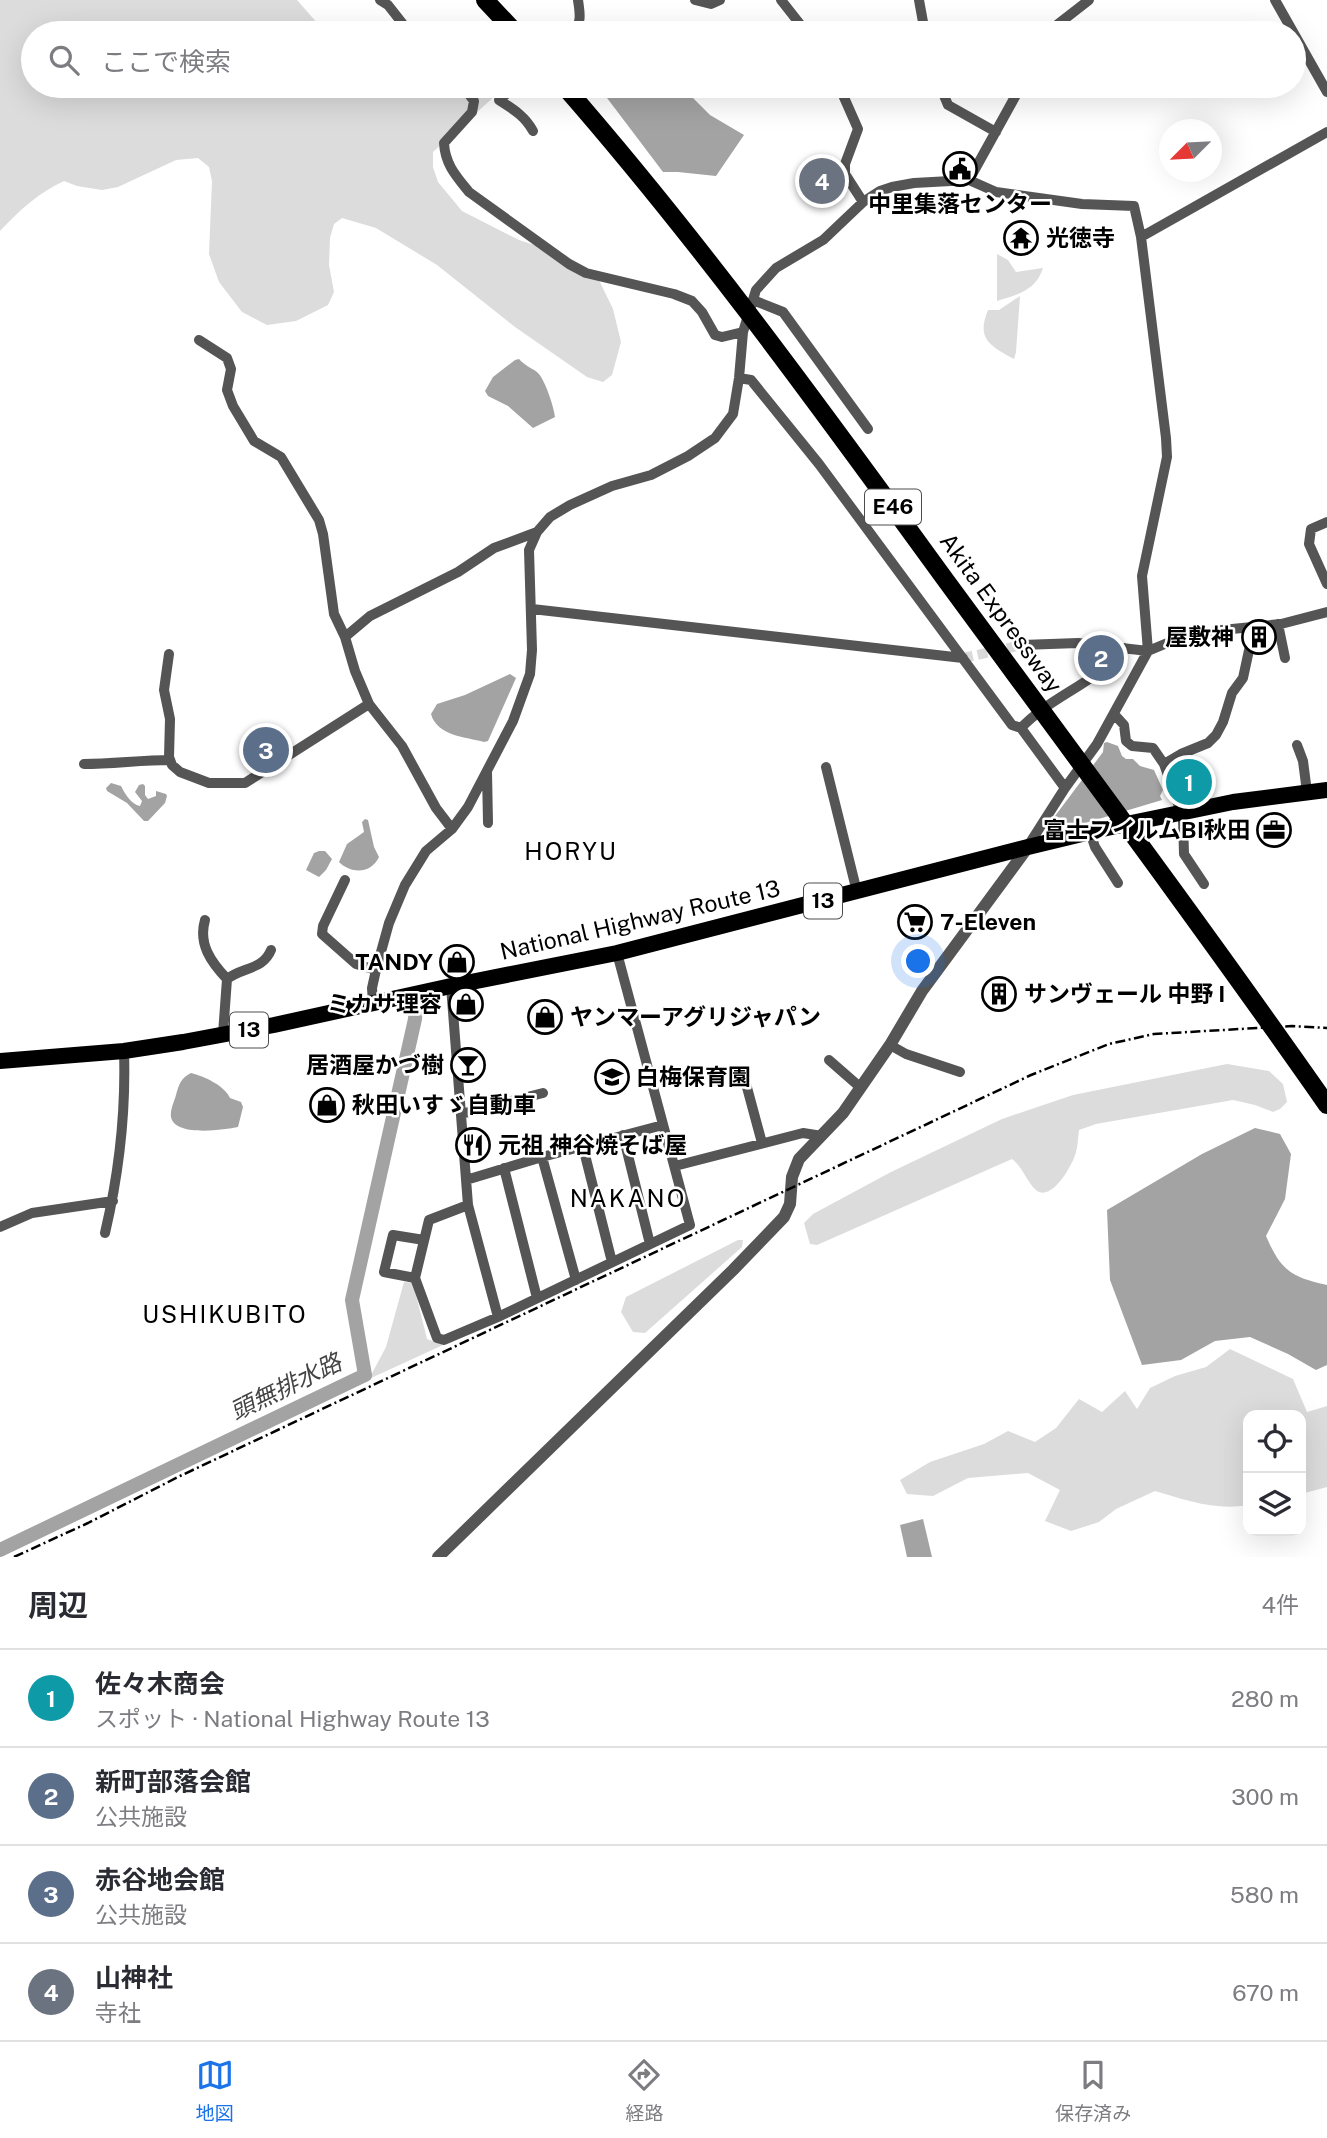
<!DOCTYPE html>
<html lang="ja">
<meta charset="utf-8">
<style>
body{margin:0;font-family:"Public Sans","Noto Sans JP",sans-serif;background:#f7f7f7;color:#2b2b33}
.controls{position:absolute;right:21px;bottom:21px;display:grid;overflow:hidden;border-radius:14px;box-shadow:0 7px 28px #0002}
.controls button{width:63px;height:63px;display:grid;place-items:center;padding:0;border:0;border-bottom:2px solid #e1e1e2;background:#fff;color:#2b2b33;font:35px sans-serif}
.compass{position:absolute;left:1159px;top:119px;width:63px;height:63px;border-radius:50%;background:#fff;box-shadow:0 7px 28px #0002;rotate:246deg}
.you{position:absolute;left:919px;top:962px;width:24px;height:24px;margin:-18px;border:5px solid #fff;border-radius:50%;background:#1a73e8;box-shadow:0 0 0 10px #1a73e833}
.badge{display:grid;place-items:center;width:46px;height:46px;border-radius:50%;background:#1a73e8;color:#fff;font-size:23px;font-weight:700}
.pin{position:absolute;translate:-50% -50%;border:4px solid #fff;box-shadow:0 2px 7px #0006}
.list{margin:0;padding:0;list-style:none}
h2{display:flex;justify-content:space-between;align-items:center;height:91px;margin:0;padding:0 28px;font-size:30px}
h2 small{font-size:23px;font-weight:400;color:#7c7c81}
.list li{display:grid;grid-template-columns:46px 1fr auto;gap:21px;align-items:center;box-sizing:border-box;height:98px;padding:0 28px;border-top:2px solid #e1e1e2}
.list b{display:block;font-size:26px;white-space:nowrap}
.list p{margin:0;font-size:23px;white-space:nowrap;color:#7c7c81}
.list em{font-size:23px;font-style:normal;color:#7c7c81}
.icon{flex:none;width:38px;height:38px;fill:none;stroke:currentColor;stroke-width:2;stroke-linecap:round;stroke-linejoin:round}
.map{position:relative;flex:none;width:1327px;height:1557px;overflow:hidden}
.search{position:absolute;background:#fff;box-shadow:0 7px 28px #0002;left:21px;right:21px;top:21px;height:77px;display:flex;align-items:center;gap:18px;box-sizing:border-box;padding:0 24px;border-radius:38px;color:#7c7c81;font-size:26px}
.sheet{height:483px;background:#fff}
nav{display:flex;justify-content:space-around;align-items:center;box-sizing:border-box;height:98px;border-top:2px solid #e1e1e2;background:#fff;font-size:19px;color:#7c7c81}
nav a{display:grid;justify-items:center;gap:4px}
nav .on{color:#1a73e8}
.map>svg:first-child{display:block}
.green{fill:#dcdcdc}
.water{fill:#a3a3a3}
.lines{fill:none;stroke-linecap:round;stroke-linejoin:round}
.river{stroke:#a3a3a3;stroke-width:14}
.minor-tunnel{stroke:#d9d9d9;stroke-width:10;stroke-dasharray:10 5;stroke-linecap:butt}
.minor{stroke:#555;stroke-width:10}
.tertiary{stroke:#555;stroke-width:12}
.trunk{stroke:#000;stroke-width:16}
.motorway{stroke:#000;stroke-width:18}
.rail{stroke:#000;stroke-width:2.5;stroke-dasharray:10 3.5 2 3.5;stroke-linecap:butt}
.labels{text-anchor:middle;stroke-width:5;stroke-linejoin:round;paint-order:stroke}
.shield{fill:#fff;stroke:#4c4c4c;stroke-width:2}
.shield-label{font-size:21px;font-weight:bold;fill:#000}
.poi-label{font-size:23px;font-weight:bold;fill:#000;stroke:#fff;text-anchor:start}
.street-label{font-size:23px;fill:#000;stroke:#fff}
.neighbourhood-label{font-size:24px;letter-spacing:2px;fill:#000;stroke:#fff}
.water-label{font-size:24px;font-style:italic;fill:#444;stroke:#fff}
</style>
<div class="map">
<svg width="1327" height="1557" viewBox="0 0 1327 1557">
<rect width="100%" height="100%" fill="#fff"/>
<path class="green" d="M 0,0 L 297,0 L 326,33 L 33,33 L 33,86 L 506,86 L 433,152 L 433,167 L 438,182 L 462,211 L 519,240 L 565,255 L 596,274 L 613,309 L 621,342 L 612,375 L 603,382 L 587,377 L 515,327 L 437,265 L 376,228 L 342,218 L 334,224 L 330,238 L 329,265 L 334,292 L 328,305 L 296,321 L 267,325 L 242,312 L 219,282 L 209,254 L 212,181 L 209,167 L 198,158 L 176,160 L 118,187 L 102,190 L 77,186 L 64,181 C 38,193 20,210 0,231 Z
M 997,254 L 1008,260 L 1016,272 L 1043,268 C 1036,291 1016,295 997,301 Z
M 1020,296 L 1016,352 L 1014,359 C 990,346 976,339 988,310 L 999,310 Z
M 1227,1064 L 1269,1071 L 1283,1084 L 1287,1102 L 1280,1109 L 1273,1112 L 1255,1105 L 1233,1100 L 1096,1124 L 1079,1130 C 1078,1137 1078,1145 1076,1152 C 1073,1165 1051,1203 1036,1190 C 1026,1181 1023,1167 1012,1159 L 817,1245 L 810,1244 L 804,1223 L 813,1214 L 891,1172 L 1002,1119 L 1073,1095 Z
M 738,1240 L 743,1240 L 742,1247 L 645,1333 L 633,1332 L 621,1312 L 626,1297 Z
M 404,1282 L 413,1283 L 427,1339 L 443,1345 L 369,1379 L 386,1347 Z
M 1230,1349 L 1293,1379 L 1307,1412 L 1327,1406 L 1327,1487 L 1301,1494 L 1301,1415 L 1248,1415 L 1248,1505 C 1216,1511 1186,1500 1155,1491 L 1116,1509 L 1099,1522 L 1071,1531 L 1045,1521 L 1060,1490 L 1028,1473 L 968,1478 L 933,1496 L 907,1494 L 900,1480 L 930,1462 L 984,1444 L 1008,1431 L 1035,1442 L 1056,1428 L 1079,1399 L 1102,1412 L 1125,1391 L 1137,1409 L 1150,1388 L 1175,1376 L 1206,1367 Z"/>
<path class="water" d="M 598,86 L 681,86 L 710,115 L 744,135 L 716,176 L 678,172 L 663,172 Z
M 519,359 C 525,366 534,369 538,373 C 545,380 554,407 555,417 L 533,428 L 508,406 L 488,396 L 485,391 L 493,377 L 515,360 Z
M 510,674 L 516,678 L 488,741 L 484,742 C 466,737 437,736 431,714 L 437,704 L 465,695 Z
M 1107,742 L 1118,746 L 1122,756 L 1126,759 L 1133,759 L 1140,766 L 1154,770 L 1163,790 L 1160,796 L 1162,800 L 1072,827 L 1056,823 L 1052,820 L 1103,752 L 1104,743 Z
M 111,783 L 121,786 C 125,794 131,804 140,806 L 142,801 L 135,792 L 139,785 L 143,784 L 145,786 L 145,795 L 148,799 L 156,796 L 156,791 L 166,794 L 167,796 L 165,803 L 148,821 L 144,821 L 127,803 L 107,791 L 106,788 Z
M 365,819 L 368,820 L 374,847 L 379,857 C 371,874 351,874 339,862 L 347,844 L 364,832 L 362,822 Z
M 319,851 L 325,851 L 332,859 L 326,870 L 319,877 L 306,870 L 314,853 Z
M 191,1073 C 204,1076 225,1086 230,1098 L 241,1102 L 243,1107 L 238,1127 C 223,1130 175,1137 171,1117 C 170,1110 174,1102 176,1095 C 179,1084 181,1078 191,1073 Z
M 1255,1128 L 1280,1134 L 1291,1154 L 1285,1199 L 1266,1236 C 1281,1271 1291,1277 1327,1285 L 1327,1365 L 1316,1370 L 1288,1354 L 1250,1337 L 1215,1341 L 1181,1360 L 1142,1365 L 1110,1280 L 1107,1210 L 1202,1154 Z
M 923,1519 L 932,1557 L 907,1557 L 900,1525 Z"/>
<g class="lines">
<path class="river" d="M 0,1550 L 365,1375 L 352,1300 L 415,1019 L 416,1005"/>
<path class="minor-tunnel" d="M 963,658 L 1022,645"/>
<path class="minor" d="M 380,0 L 388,5 L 410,33
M 695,0 L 711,4 L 720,0
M 781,0 L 807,33
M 919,0 L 925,33
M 1275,0 L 1327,92
M 573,33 C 582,22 580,14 578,0
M 1050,33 L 1053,28 L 1089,0
M 463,86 L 474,101 L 472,112 L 444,143 C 445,164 456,176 469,192 L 569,264 L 586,273 L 674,294 L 692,301 L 702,312 L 715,335 L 722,337 L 743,332
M 516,86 L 499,100 C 513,109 525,116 533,131
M 839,86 L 858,129 L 845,164 L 845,174 L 863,202
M 940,86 L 948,105 L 996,132
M 969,180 L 1021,86
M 1141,237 L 1327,132
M 753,300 L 783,312 L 868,429
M 199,340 L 227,358 L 231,369 L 227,390 L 233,406 L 254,441 L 281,457 L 319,520 L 323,534 L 334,614 L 345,637 L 355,671 L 369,704 L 402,746 L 436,808 L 452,829
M 739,378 L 751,380 L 819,464 L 1012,725 L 1021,728 L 1065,788
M 1327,522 L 1311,529 L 1309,544 L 1327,584
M 532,609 L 963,658
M 1278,624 L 1285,658
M 345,637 L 370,616 L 458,572 L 494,548 L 537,532
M 1022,645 L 1078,643 L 1148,651 L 1172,641 L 1222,630 L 1281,624 L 1327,612
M 169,654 L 164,690 L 170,719 L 169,757 L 172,765 L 180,772 L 209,783 L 245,783 L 369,704
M 1114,714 L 1124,725 L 1126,741 L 1132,746 L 1153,748 L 1164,764 L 1177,800 L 1183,820 L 1184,854 L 1204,884
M 1021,728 C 1051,696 1095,684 1124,648
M 1297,745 L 1303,761 L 1307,792
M 84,764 C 113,764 141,760 170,760
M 1164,764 L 1181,754 L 1208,743 L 1216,735 L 1223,722 L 1232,693 L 1243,678 L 1254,627
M 826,767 L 857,892
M 487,772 L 488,823
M 1090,832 L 1095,847 L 1118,883
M 345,880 L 323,926 L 322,934 L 356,964 L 376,970
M 205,920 C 198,944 211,962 227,979 L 223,1034
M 227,979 C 242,967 263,970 271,950
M 451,986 L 468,1205 L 498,1317
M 373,1003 L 372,988 L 376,970 L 389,923 L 405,885 L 426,851 L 452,829 L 468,807 L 513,721 L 530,674 L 532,650 L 529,550 L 537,532 L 550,517 L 570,505 L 612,486 L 651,475 L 688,456 L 715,438 L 733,414 L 739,378 L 743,332 L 756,290 L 776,268 L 823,240 L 863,202 L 880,191 L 892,187 L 914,183 L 969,180 L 996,192 L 1082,204 L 1134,206 L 1141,237 L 1166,438 L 1167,457 L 1142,576 L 1148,651 L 1097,744 L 1065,788 L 1028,846
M 890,1045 L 906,1054 L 960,1072
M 829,1060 L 861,1088
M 745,1080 L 762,1143
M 461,1114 L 543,1093
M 623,1135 L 650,1244
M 583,1147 L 612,1262
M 542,1157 L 576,1280
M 675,1166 L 803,1133 L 822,1136
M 504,1168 L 537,1298
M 466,1180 L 542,1157 L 663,1125
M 468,1205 L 429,1220 L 415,1278 L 437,1338 L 444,1340 L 498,1317 L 690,1225 L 617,953
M 0,1227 L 32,1213 L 113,1201
M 105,1233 C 119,1173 126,1112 124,1051
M 415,1278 L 384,1272 L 393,1235 L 424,1240"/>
<path class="tertiary" d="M 438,1557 L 733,1270 L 784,1217 L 790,1204 L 792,1177 L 799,1159 L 843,1113 L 890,1045 L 922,991 L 1028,847"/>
<path class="trunk" d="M 0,1061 L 124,1051 L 183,1042 L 274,1025 L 451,986 L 617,953 L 1028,847 L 1107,828 L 1233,802 L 1327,790"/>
<path class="motorway" d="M 485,0 L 516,33
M 564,86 C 702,244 824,413 947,582 C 1075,756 1204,929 1327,1105"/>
<path class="rail" d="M 14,1557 L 88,1523 L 180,1476 L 1031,1075 L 1109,1044 L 1154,1034 L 1292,1026 L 1327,1028"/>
</g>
<defs>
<g id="civic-ring" transform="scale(1.75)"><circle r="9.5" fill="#fff" stroke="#000" stroke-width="1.5"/><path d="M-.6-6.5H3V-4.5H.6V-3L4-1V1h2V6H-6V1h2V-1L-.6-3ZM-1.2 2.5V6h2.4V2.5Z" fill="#000"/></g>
<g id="temple-ring" transform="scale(1.75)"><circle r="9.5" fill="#fff" stroke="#000" stroke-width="1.5"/><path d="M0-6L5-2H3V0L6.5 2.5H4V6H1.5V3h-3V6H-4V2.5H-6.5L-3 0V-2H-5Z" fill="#000"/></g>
<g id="building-ring" transform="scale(1.75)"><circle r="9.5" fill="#fff" stroke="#000" stroke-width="1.5"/><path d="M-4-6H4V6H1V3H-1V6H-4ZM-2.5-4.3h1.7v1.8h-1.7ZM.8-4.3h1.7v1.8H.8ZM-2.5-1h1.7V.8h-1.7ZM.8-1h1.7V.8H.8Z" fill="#000"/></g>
<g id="office-ring" transform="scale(1.75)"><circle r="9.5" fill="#fff" stroke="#000" stroke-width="1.5"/><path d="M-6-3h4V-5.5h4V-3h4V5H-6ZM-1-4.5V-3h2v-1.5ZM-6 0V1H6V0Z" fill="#000"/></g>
<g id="supermarket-ring" transform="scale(1.75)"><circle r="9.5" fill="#fff" stroke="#000" stroke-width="1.5"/><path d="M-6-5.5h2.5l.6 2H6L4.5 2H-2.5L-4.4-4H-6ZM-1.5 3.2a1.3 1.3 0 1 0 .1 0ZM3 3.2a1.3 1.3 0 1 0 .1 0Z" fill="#000"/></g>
<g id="shop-ring" transform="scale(1.75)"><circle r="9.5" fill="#fff" stroke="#000" stroke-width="1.5"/><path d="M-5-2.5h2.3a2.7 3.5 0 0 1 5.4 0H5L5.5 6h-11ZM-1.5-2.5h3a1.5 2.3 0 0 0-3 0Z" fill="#000"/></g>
<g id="bar-ring" transform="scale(1.75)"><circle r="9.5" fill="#fff" stroke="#000" stroke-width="1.5"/><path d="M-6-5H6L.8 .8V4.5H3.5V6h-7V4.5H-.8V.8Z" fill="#000"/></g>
<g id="school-ring" transform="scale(1.75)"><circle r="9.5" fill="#fff" stroke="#000" stroke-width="1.5"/><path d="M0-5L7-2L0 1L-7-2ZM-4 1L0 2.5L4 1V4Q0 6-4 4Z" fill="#000"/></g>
<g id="restaurant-ring" transform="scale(1.75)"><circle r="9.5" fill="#fff" stroke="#000" stroke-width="1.5"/><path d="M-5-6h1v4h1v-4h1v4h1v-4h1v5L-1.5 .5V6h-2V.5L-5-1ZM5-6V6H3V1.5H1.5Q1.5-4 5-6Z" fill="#000"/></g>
</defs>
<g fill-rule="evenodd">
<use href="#civic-ring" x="960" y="169"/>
<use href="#temple-ring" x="1021" y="238"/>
<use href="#building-ring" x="1259" y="637"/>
<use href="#office-ring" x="1274" y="830"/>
<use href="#supermarket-ring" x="915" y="922"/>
<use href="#shop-ring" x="457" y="962"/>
<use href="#building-ring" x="999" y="994"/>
<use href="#shop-ring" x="466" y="1004"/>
<use href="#shop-ring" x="545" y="1017"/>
<use href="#bar-ring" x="468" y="1065"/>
<use href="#school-ring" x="612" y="1077"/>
<use href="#shop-ring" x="327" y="1105"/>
<use href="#restaurant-ring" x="473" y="1145"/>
</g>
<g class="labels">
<g class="shield">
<rect x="865" y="489.5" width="56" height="35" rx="5"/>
<rect x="804" y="883.5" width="38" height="35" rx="5"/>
<rect x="230" y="1012.5" width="38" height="35" rx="5"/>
</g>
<g class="shield-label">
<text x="893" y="514">E46</text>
<text x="823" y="908">13</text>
<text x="249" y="1037">13</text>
</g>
<g class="poi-label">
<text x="960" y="212" text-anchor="middle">中里集落センター</text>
<text x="1046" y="246">光徳寺</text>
<text x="1234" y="645" text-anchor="end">屋敷神</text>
<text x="1250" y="838" text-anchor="end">富士フイルムBI秋田</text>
<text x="940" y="930">7-Eleven</text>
<text x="433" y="970" text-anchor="end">TANDY</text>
<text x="1024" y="1002">サンヴェール 中野 I</text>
<text x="442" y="1012" text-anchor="end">ミカサ理容</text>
<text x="570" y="1025">ヤンマーアグリジャパン</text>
<text x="444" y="1073" text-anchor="end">居酒屋かづ樹</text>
<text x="636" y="1085">白梅保育園</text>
<text x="352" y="1113">秋田いすゞ自動車</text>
<text x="498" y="1153">元祖 神谷焼そば屋</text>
</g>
<g class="street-label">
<text transform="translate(1001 613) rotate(54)" y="8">Akita Expressway</text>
<text transform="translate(640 920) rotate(-13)" y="8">National Highway Route 13</text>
</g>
<g class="neighbourhood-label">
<text x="571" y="860">HORYU</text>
<text x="628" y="1207">NAKANO</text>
<text x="225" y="1323">USHIKUBITO</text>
</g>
<g class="water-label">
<text transform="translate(286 1387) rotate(-26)" y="8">頭無排水路</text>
</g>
</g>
</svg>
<div class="controls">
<button><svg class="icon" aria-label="locate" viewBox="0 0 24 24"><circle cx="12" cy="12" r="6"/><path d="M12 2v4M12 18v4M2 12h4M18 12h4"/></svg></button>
<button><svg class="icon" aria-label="layers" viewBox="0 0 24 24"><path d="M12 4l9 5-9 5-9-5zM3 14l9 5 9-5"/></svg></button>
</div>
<svg class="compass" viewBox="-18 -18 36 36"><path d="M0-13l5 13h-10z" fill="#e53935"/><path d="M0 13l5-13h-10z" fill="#7c7c81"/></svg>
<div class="you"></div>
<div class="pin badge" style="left:1189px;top:782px;background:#0f9aa8">1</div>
<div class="pin badge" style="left:1101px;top:658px;background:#5c6f8a">2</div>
<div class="pin badge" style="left:266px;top:750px;background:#5c6f8a">3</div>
<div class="pin badge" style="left:822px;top:181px;background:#6b7280">4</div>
<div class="search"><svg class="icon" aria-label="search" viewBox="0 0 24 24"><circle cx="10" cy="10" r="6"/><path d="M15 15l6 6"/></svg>ここで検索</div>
</div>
<section class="sheet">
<h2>周辺<small>4件</small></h2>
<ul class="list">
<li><span class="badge" style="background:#0f9aa8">1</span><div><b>佐々木商会</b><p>スポット · National Highway Route 13</p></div><em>280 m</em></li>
<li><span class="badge" style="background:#5c6f8a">2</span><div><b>新町部落会館</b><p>公共施設</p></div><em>300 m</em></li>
<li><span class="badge" style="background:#5c6f8a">3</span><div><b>赤谷地会館</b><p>公共施設</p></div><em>580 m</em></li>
<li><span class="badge" style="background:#6b7280">4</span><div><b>山神社</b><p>寺社</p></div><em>670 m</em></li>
</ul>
</section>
<nav>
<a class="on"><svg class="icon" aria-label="map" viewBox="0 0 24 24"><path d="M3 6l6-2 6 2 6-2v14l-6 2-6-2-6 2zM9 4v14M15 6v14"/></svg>地図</a>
<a><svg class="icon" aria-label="directions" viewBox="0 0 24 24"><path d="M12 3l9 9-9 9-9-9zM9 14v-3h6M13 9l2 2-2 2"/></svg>経路</a>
<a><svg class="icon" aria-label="saved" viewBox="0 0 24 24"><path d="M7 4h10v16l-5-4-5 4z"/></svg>保存済み</a>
</nav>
